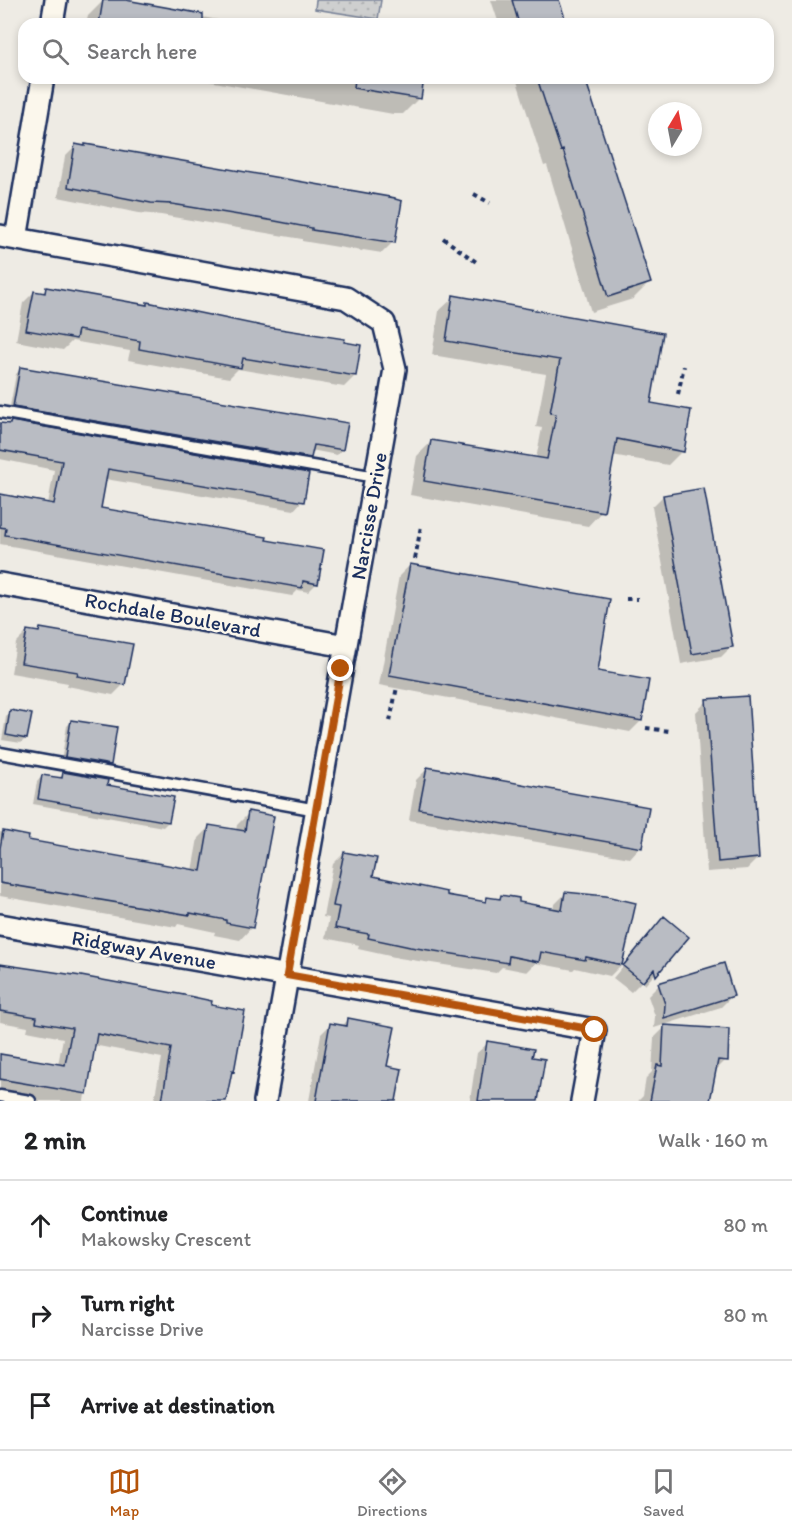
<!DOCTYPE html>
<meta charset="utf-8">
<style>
body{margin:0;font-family:Itim,sans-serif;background:#f6f6f6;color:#202124}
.compass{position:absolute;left:648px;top:102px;width:54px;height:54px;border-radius:50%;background:#fff;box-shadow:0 3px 9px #0003;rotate:10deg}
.stop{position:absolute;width:18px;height:18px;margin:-14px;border:4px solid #b45309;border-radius:50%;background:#fff}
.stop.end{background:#b45309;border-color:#fff;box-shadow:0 2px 6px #0008}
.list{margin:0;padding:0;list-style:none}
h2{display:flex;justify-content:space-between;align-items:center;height:78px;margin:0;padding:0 24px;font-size:26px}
h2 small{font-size:20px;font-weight:400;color:#757577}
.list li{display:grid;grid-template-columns:39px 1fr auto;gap:18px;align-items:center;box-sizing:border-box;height:90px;padding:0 24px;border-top:2px solid #e0e0e0}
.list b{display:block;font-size:22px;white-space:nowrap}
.list p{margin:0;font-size:20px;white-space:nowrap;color:#757577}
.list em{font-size:20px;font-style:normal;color:#757577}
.icon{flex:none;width:33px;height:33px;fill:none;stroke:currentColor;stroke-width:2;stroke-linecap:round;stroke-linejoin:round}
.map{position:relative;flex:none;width:792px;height:1101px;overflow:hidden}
.search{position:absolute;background:#fff;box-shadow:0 3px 9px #0003;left:18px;right:18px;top:18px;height:66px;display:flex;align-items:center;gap:15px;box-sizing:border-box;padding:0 21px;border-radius:18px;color:#757577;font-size:22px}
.sheet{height:348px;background:#fff}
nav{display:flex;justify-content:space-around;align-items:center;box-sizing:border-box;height:84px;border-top:2px solid #e0e0e0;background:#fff;font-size:16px;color:#757577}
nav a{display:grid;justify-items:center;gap:3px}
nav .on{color:#b45309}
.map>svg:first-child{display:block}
.park{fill:url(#park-dots);stroke:#747f96;stroke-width:1.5}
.shadow{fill:#0003}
.building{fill:#b9bcc3;stroke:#1b2f5e;stroke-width:1.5}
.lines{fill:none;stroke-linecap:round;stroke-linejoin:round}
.lane-casing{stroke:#1b2f5e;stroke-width:15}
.street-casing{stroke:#1b2f5e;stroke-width:26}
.path{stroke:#1b2f5e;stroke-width:4;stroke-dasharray:4.5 4.5;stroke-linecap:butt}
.lane{stroke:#fbf7ec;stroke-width:10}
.street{stroke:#fbf7ec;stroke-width:21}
.route{stroke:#b45309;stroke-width:8}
.labels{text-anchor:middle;stroke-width:5;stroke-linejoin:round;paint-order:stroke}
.street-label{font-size:21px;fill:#1b2f5e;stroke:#fbf7ec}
</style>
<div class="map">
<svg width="792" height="1101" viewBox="0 0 792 1101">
<defs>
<pattern id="park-dots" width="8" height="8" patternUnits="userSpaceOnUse" patternTransform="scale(1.5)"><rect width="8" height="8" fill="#cecfcf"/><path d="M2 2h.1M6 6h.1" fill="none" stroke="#b0b2b4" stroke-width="1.8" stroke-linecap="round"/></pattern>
</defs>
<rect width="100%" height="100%" fill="#eeebe4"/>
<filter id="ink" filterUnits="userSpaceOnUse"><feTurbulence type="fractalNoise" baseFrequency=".0167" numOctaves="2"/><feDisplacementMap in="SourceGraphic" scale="12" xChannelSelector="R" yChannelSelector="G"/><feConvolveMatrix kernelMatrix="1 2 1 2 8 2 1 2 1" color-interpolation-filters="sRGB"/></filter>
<g filter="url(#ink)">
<path class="park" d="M 316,0 L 381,0 L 378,19 L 315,9 Z"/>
<path class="shadow" d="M 104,0 L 185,14 L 241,24 L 86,24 L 88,16 Z
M 491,0 L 557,0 L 565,24 L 499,24 Z
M 192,78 L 423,78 L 419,98 L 403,114 L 393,114 Z
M 516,78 L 583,78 L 649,283 L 633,299 L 591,312 L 547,165 L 544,166 Z
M 76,146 L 393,242 L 382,253 L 363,250 L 362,251 L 302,241 L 302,239 L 161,215 L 139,213 L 58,197 L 65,157 Z
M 46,289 L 145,306 L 148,304 L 355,376 L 344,387 L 238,369 L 229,378 L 128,360 L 130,351 L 72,341 L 63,350 L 16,341 L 23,303 L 34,292 L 41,294 Z
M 454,297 L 649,404 L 682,451 L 668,465 L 612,455 L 602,511 L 588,526 L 410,495 L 417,456 L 431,442 L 536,459 L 542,428 L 536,427 L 546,374 L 432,355 L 439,311 Z
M 21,369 L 342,449 L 337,455 L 311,450 L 310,458 L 305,463 L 9,412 L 16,374 Z
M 8,422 L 307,474 L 302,501 L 294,510 L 105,479 L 100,509 L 265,541 L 317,583 L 308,592 L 298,590 L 292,596 L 0,544 L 0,496 L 48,504 L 54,470 L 0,459 L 0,424 L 5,425 Z
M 663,496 L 732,646 L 721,657 L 681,664 L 652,507 Z
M 410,565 L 596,672 L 641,721 L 630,732 L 379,685 L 399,576 Z
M 41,630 L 124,684 L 113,695 L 67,686 L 68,683 L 11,673 L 16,643 L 27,632 L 37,633 Z
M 707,701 L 758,858 L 747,869 L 707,872 L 696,712 Z
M 11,711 L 26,738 L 21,743 L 2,740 L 6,717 Z
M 72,721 L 109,765 L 104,770 L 61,762 L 67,726 Z
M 427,769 L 640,847 L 630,858 L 409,820 L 416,780 Z
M 63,774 L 105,787 L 168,822 L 163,827 L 33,804 L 37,782 L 42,776 L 58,779 Z
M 249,813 L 252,927 L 240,940 L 214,935 L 215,932 L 178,924 L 176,927 L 0,896 L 0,832 L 27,837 L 26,841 L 192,871 L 198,838 L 210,826 L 236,831 L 237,825 Z
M 344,853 L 371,877 L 445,896 L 483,903 L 488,898 L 498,900 L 501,896 L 517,903 L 553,910 L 554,905 L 565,894 L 634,904 L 620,968 L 619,967 L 610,976 L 575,968 L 573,970 L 536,963 L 527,972 L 502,967 L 496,973 L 399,958 L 358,949 L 359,945 L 325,938 L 329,918 L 323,917 L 333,864 Z
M 664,918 L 687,937 L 645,985 L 643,980 L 631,992 L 613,978 Z
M 0,965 L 233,1071 L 230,1074 L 225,1101 L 154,1101 L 162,1058 L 93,1045 L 84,1101 L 10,1101 L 12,1093 L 0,1090 L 0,1055 L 58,1065 L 63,1038 L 27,1031 L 28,1027 L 0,1022 Z
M 659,985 L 732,996 L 721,1007 L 654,1028 L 655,1016 L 648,996 Z
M 348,1020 L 386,1067 L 394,1101 L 309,1101 L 321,1034 L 331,1024 L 342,1026 Z
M 665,1027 L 726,1060 L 715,1071 L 708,1101 L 638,1101 L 643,1096 L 646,1078 L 652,1072 L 654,1038 Z
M 488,1043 L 530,1058 L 537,1101 L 470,1101 L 477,1053 Z"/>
<path class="building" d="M 103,0 L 126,0 L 203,14 L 203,24 L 99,24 Z
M 512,0 L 559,0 L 567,24 L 519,24 Z
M 355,78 L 424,78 L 421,99 L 354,88 Z
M 537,78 L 585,78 L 651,283 L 608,297 L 563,150 L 561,151 Z
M 75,144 L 85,146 L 85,144 L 395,198 L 395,199 L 402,201 L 395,243 L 312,230 L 312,228 L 275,221 L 172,204 L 151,203 L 68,187 Z
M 46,287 L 147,305 L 147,302 L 267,327 L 345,339 L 344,342 L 361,345 L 356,376 L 243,358 L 241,368 L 139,349 L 140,341 L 78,330 L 76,339 L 26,330 L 34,291 L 45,293 Z
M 453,295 L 663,333 L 651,403 L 691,410 L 684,452 L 617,439 L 604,512 L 424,481 L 431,440 L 547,459 L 556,414 L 550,413 L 560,360 L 446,341 Z
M 20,367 L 348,423 L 343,450 L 314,445 L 311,458 L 13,407 Z
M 11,421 L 309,473 L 304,502 L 108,469 L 101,508 L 267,537 L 266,540 L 324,550 L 318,584 L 303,581 L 302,588 L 5,535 L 6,528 L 0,527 L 0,494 L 54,504 L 62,461 L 0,450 L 0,423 L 10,424 Z
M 704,488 L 733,647 L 692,654 L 663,495 Z
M 410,564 L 610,599 L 598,671 L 649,680 L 642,721 L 389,675 Z
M 40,628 L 133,644 L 125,685 L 77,676 L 78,672 L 21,663 L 27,630 L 39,632 Z
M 748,696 L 759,858 L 718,862 L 706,699 Z
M 10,710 L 32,714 L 27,739 L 6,735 Z
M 71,720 L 117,727 L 111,765 L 65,757 Z
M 427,767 L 649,807 L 642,848 L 419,809 Z
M 63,772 L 108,780 L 107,785 L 174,797 L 169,822 L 38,799 L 42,775 L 62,778 Z
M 248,811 L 274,816 L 253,928 L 226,923 L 226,920 L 190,913 L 190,915 L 0,883 L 0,848 L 3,831 L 29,836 L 28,840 L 201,871 L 209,825 L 245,831 Z
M 344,852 L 377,858 L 373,876 L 447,892 L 447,895 L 486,902 L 487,897 L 500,899 L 501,895 L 519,898 L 519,902 L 562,910 L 565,892 L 606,896 L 636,903 L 622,965 L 586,957 L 585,960 L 541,952 L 539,962 L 509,956 L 508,963 L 410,947 L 368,938 L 369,934 L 335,928 L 339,907 L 333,906 Z
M 664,916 L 689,937 L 656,976 L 654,969 L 643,982 L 623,966 Z
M 724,963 L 734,996 L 664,1018 L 665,1004 L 658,983 Z
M 0,964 L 81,976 L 184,995 L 212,1001 L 211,1005 L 245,1011 L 234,1072 L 232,1071 L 226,1101 L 162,1101 L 171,1048 L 97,1034 L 87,1094 L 0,1079 L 0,1054 L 65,1065 L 72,1028 L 36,1022 L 37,1017 L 0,1011 Z
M 348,1018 L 395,1027 L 387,1066 L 402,1069 L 396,1101 L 316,1101 L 330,1023 L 347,1026 Z
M 664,1025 L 729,1029 L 728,1061 L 718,1060 L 710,1101 L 650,1101 L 657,1065 L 662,1066 Z
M 487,1041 L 534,1049 L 532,1057 L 545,1059 L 538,1101 L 478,1101 Z"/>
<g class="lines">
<g class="lane-casing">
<path id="lane" d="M 0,412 L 376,477
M 0,753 L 317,810
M 0,1096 L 30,1101"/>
</g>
<g class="street-casing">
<path id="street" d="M 52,24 L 56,0
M 0,236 L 346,298 L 384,323 L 395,369 L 265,1101
M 16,239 L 43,78
M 0,584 L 346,646
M 0,925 L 595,1030 L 582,1101"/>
</g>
<path class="path" d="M 474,194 L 490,203
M 443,238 L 479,264
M 678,394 L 684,366
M 415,559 L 421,526
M 626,599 L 638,599
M 390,721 L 397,687
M 646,728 L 669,731"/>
<use href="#lane" class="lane"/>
<use href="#street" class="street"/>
</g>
</g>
<g class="lines" filter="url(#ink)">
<path class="route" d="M 341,669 L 287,975 L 595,1030"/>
</g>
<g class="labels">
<g class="street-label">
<text transform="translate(369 516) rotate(-80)" y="7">Narcisse Drive</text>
<text transform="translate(173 615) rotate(10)" y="7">Rochdale Boulevard</text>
<text transform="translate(144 950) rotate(10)" y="7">Ridgway Avenue</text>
</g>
</g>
</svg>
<svg class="compass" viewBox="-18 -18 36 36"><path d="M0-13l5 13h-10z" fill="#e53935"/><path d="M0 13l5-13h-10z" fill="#757577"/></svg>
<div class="stop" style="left:595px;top:1030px"></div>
<div class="stop end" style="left:341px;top:669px"></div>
<div class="search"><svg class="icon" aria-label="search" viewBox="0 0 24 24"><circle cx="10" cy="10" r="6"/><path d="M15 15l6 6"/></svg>Search here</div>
</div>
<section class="sheet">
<h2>2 min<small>Walk · 160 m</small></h2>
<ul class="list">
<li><svg class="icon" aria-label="ahead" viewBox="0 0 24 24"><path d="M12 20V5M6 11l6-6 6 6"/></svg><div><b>Continue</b><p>Makowsky Crescent</p></div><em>80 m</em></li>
<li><svg class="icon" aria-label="right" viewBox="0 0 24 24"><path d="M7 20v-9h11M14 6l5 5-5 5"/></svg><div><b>Turn right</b><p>Narcisse Drive</p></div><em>80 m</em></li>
<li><svg class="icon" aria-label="arrive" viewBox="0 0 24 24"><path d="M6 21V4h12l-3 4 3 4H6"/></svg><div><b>Arrive at destination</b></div></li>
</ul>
</section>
<nav>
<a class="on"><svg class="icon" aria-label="map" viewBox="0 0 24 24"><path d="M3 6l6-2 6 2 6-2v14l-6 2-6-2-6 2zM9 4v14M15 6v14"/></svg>Map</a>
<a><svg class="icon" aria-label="directions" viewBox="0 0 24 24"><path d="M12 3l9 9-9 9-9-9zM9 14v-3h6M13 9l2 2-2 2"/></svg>Directions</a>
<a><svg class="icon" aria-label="saved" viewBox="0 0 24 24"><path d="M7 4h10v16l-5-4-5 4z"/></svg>Saved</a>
</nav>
